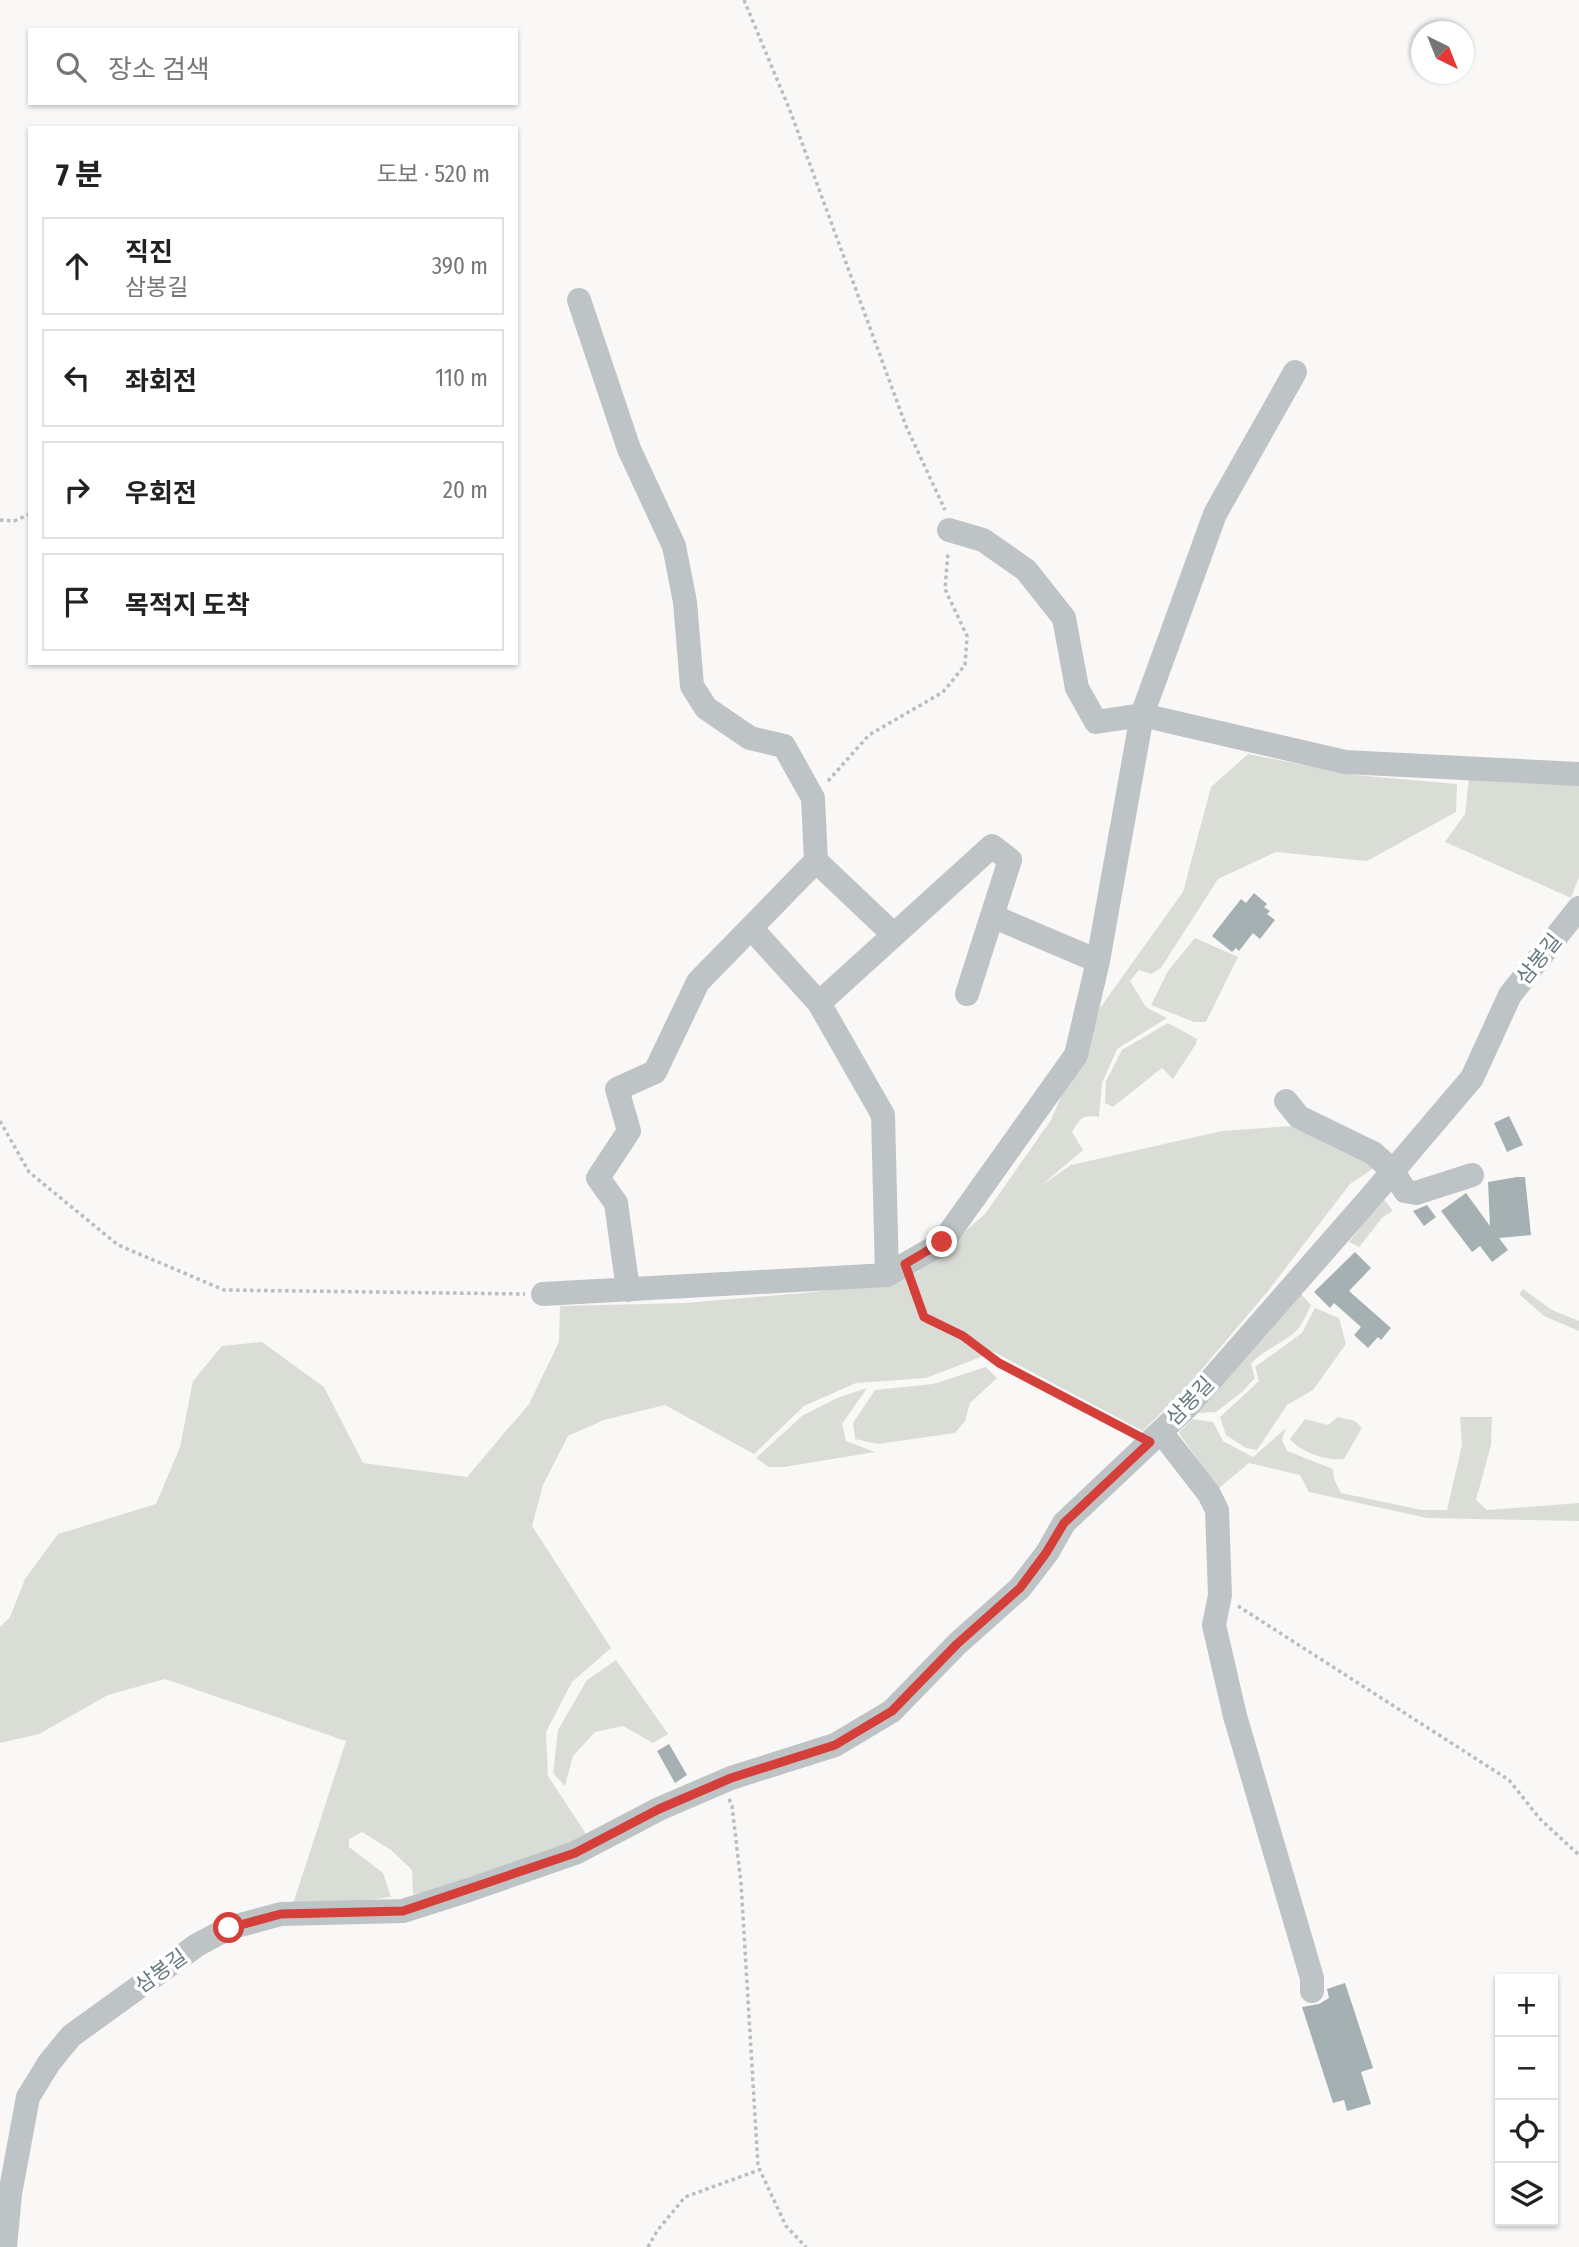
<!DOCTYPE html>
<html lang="ko">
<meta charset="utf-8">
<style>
body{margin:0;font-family:"Fira Sans Condensed","Noto Sans KR",sans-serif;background:#f2f2f2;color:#222}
.controls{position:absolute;right:21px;bottom:21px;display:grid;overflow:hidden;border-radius:0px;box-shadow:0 2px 5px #0004}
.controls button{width:63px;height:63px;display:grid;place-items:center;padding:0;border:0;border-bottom:2px solid #e0e0e0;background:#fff;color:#222;font:35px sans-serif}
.compass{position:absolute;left:1411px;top:21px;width:63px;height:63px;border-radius:50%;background:#fff;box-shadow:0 2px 5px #0004;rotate:137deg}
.stop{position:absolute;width:21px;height:21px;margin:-16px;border:5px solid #d53f3a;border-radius:50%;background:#fff}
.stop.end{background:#d53f3a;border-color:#fff;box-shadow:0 2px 7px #0008}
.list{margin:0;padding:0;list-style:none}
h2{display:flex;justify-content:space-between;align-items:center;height:91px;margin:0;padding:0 28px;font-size:30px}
h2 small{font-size:23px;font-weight:400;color:#767676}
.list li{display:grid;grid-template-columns:46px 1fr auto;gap:21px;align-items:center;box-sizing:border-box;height:98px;margin:0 14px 14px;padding:0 14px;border:2px solid #e0e0e0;border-radius:0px}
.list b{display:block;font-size:26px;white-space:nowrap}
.list p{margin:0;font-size:23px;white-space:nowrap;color:#767676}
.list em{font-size:23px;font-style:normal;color:#767676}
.icon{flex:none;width:38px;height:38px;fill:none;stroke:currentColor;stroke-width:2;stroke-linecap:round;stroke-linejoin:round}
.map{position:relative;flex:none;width:1579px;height:2247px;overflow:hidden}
.search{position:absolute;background:#fff;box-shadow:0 2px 5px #0004;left:28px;top:28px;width:490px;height:77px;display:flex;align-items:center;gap:18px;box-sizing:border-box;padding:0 24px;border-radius:0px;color:#767676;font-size:26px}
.panel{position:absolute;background:#fff;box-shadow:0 2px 5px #0004;left:28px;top:126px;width:490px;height:539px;border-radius:0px}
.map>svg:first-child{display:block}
.green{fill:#daddd6}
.building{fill:#a5b0b3}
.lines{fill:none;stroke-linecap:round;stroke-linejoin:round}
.path{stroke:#b9bdbf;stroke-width:3.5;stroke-dasharray:3.5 3.5;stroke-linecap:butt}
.minor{stroke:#bec4c6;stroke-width:24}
.route{stroke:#d53f3a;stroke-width:9}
.labels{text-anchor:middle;stroke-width:7;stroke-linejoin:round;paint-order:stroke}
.street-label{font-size:21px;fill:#66797f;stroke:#fff}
</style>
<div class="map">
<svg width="1579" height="2247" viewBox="0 0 1579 2247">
<rect width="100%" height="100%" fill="#f9f8f6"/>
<path class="green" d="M 1248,754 L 1355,775 L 1457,784 L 1456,812 L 1367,861 L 1276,852 L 1218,879 L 1161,968 L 1151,974 L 1139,970 L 1130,981 L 1146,1007 L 1167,1018 L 1117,1049 L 1102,1083 L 1099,1117 C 1082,1115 1081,1117 1072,1132 L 1083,1150 L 1042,1185 L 1071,1165 L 1222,1131 L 1293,1126 L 1380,1164 L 1350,1184 L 1268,1291 L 1186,1388 L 1143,1431 L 994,1352 L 926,1378 L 856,1383 L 804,1406 L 754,1454 L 665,1405 L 604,1420 L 568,1436 L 543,1485 L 532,1526 L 611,1648 L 572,1682 L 546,1732 L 548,1776 L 590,1840 L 440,1891 L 413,1894 L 412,1870 L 391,1850 L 362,1832 L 349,1839 L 349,1847 L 383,1873 L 391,1897 L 353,1902 L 293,1904 L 346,1741 L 165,1679 L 108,1695 L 39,1734 L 0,1743 L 0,1627 L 10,1617 L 25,1579 L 58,1534 L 156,1504 L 180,1447 L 193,1381 L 222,1346 L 262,1342 L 324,1387 L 363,1463 L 467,1477 L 529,1404 L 559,1342 L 560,1306 L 685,1303 L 816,1292 L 918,1272 L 985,1214 L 1051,1120 L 1100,1008 L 1183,892 L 1211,787 Z
M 1469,777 L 1579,785 L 1579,877 L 1571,898 L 1445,842 L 1465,814 Z
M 1195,938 L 1238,957 L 1206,1022 L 1194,1022 L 1151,1005 L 1168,971 Z
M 1168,1023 L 1197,1039 L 1196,1044 L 1173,1079 L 1162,1068 L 1113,1107 L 1105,1103 L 1106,1081 L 1122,1050 Z
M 1383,1198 L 1393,1211 L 1383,1217 L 1359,1247 L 1349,1242 Z
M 1523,1289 L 1552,1310 L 1579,1321 L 1579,1331 L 1544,1316 L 1519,1294 Z
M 1298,1291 L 1311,1305 C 1307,1313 1303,1324 1297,1330 C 1283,1344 1264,1349 1251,1364 L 1255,1378 L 1242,1392 L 1216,1412 L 1198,1413 Z
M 1315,1308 L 1339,1318 L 1346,1344 L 1313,1390 L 1287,1405 L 1257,1450 L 1246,1448 L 1226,1435 L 1220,1417 L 1259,1381 L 1255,1367 L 1302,1333 Z
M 986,1367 L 997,1378 L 970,1403 L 965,1421 L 955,1433 L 878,1444 L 855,1439 L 853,1423 L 875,1390 L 933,1384 Z
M 867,1388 L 842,1424 L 846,1441 L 875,1452 L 784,1467 L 769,1467 L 756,1458 L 802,1416 L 837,1398 Z
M 1338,1417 L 1355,1421 L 1362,1428 L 1344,1459 C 1327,1461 1300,1452 1290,1439 L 1305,1419 L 1328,1425 Z
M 1460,1417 L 1492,1417 L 1491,1445 L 1476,1500 L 1487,1510 L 1579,1503 L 1579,1521 L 1427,1518 L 1309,1492 L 1300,1475 L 1249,1463 L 1218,1489 L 1179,1433 L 1192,1419 L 1213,1422 L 1223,1441 L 1253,1457 L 1286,1428 L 1282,1440 L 1287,1451 L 1333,1469 L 1334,1479 L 1341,1493 L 1422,1510 L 1447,1510 L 1462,1445 Z
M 616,1660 L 668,1734 L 653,1743 L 623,1726 L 595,1732 L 573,1756 L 565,1786 L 553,1773 L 558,1730 L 587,1680 Z"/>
<path class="building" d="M 1254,893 L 1267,904 L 1264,907 L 1270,911 L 1267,914 L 1275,920 L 1260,939 L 1253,933 L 1239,951 L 1236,948 L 1232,952 L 1212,936 L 1241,899 L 1246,903 Z
M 1509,1116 L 1523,1145 L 1507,1152 L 1494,1123 Z
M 1517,1177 L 1525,1177 L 1531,1235 L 1499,1238 L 1508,1250 L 1492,1262 L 1480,1246 L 1472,1252 L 1441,1211 L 1466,1193 L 1490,1226 L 1488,1182 Z
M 1427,1205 L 1436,1217 L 1424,1226 L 1413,1211 Z
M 1355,1252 L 1371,1268 L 1349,1291 L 1391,1328 L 1381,1340 L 1378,1337 L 1368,1348 L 1354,1335 L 1361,1327 L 1334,1303 L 1330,1308 L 1314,1292 Z
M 669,1744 L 687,1775 L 675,1783 L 657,1751 Z
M 1345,1983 L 1373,2068 L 1361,2072 L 1371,2104 L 1347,2111 L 1344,2100 L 1333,2103 L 1302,2007 L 1319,2004 L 1329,1998 L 1327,1989 Z"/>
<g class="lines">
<path class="path" d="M 744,0 L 791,113 L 906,426 L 945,510
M 0,520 L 14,521 L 30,514
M 828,781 L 869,735 L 943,692 L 965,665 L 967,636 L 945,589 L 948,552
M 0,1121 L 29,1172 L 118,1245 L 224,1290 L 525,1294
M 912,1282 L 924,1317 L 963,1337 L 999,1363 L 1129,1432
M 1238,1606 L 1509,1780 L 1540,1819 L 1579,1855
M 729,1799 L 732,1806 L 741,1883 L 758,2166 L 786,2226 L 806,2247
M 648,2247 L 657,2231 L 685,2197 L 759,2170"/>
<path class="minor" d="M 579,300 L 629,449 L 674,546 L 685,602 L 692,686 L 706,708 L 750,738 L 784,746 L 813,798 L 816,861 L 698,982 L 655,1072 L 617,1089 L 629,1131 L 598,1178 L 616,1203 L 628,1290
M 949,530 L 983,540 L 1026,570 L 1064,618 L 1077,688 L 1096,722 L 1142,715 L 1345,762 L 1579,774
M 816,861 L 894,935
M 992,916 L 1098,961
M 751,928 L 819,1003 L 883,1115 L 887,1275
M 819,1003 L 992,846 L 1010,860 L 967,994
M 1286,1101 L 1299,1117 L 1373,1153 L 1393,1171 L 1405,1191 L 1416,1193 L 1472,1175
M 543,1294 L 887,1275 L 942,1243 L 1076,1055 L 1098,961 L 1142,715 L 1215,514 L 1295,372
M 1161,1432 L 1209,1494 L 1217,1510 L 1220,1595 L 1214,1625 L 1235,1716 L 1312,1978 L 1312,1991
M 5,2247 L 10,2194 L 28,2097 L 49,2063 L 71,2036 L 197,1945 L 229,1928 L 281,1914 L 403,1911 L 469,1890 L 575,1853 L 659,1809 L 731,1778 L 835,1745 L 892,1711 L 957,1644 L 1020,1588 L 1047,1553 L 1064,1523 L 1188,1406 L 1370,1198 L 1472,1078 L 1510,995 L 1579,908"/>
</g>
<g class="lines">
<path class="route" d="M 229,1928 L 281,1914 L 403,1911 L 575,1853 L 659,1809 L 731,1778 L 835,1745 L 892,1711 L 957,1644 L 1020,1588 L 1046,1553 L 1064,1523 L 1150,1442 L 999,1363 L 963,1336 L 924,1317 L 905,1264 L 942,1242"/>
</g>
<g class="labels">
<g class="street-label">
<text transform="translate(1539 959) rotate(-51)" y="7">삼봉길</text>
<text transform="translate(1190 1401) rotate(-46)" y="7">삼봉길</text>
<text transform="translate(161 1971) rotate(-36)" y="7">삼봉길</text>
</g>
</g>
</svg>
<div class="controls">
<button>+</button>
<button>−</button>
<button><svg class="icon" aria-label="locate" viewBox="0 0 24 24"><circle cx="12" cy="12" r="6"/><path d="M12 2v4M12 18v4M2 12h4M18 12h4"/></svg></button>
<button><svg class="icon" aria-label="layers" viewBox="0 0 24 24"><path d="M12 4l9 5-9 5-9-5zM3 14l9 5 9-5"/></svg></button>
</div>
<svg class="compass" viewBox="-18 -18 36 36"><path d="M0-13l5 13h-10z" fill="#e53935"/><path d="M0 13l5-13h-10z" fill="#767676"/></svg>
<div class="stop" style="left:229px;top:1928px"></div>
<div class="stop end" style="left:942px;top:1242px"></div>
<div class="search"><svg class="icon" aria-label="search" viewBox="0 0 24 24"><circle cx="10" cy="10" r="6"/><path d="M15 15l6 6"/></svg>장소 검색</div>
<section class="panel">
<h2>7 분<small>도보 · 520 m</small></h2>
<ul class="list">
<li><svg class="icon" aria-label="ahead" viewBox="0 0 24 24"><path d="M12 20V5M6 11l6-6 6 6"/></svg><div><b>직진</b><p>삼봉길</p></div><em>390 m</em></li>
<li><svg class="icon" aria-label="left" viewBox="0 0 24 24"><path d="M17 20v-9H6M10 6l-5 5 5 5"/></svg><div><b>좌회전</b></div><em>110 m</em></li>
<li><svg class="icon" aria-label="right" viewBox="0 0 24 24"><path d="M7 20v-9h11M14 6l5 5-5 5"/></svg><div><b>우회전</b></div><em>20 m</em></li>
<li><svg class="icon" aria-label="arrive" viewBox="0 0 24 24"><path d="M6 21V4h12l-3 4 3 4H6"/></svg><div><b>목적지 도착</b></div></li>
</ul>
</section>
</div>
